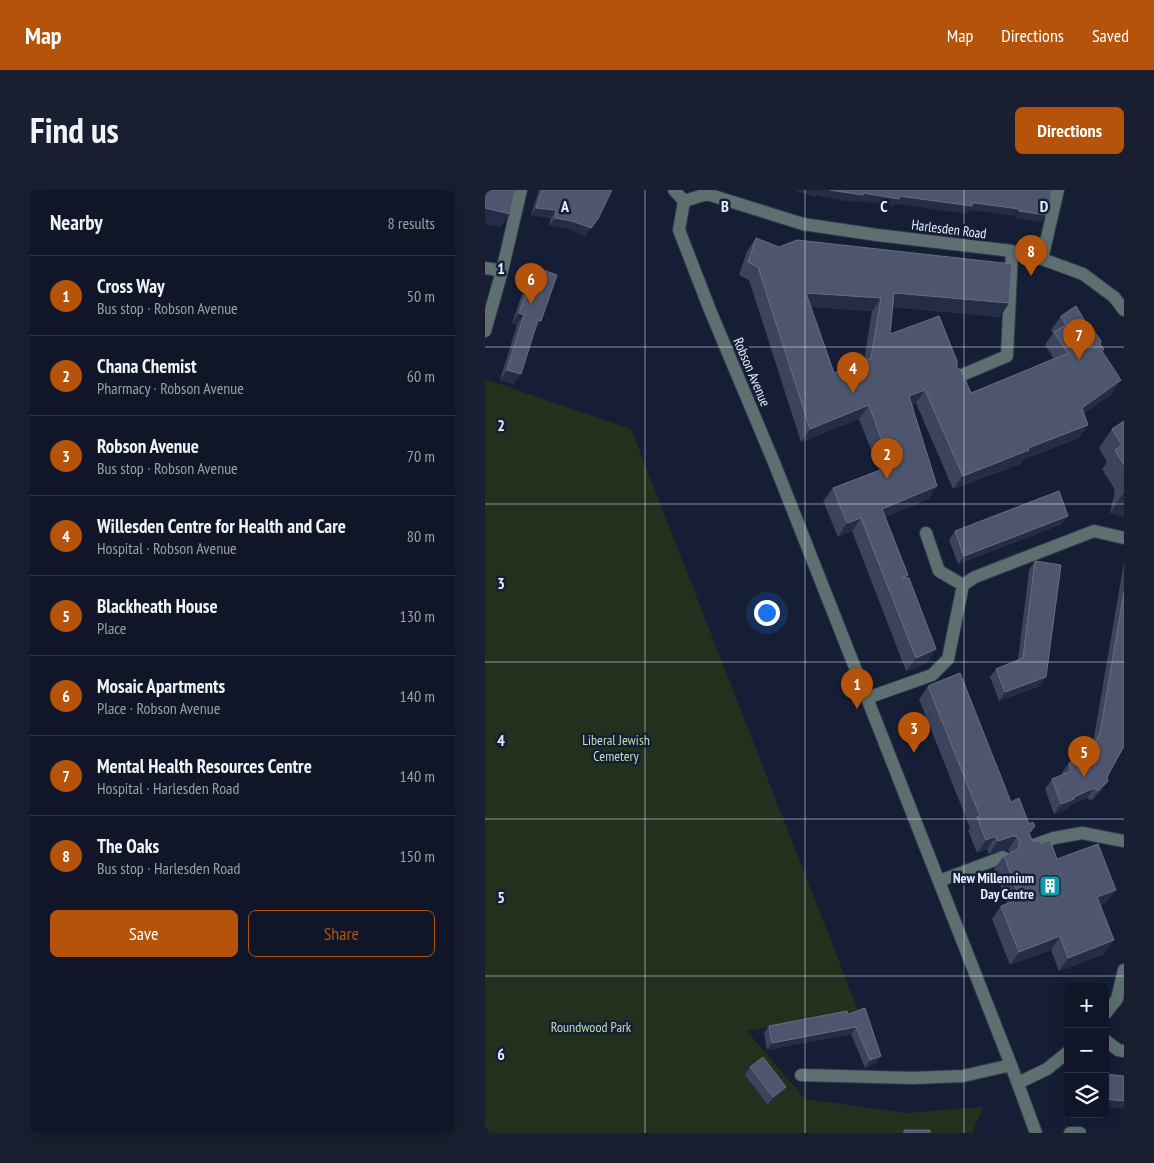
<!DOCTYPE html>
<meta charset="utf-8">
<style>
body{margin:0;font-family:"PT Sans Narrow",sans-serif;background:#191f30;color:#f1f3f6}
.controls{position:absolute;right:15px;bottom:15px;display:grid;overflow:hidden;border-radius:8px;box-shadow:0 5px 20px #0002}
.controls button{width:45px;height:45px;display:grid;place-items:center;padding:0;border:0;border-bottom:1px solid #303545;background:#101628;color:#f1f3f6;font:25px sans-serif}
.you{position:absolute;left:281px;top:422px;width:18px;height:18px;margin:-12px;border:4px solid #fff;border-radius:50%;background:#1a73e8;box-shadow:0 0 0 8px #1a73e833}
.badge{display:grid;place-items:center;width:32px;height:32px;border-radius:50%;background:#b45309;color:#fff;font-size:16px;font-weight:700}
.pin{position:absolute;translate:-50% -41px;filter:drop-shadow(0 1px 2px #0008)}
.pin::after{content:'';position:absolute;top:26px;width:18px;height:15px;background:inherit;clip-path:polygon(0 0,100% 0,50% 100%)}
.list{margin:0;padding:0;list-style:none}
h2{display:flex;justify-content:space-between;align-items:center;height:65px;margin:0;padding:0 20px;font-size:21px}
h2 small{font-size:16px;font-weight:400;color:#9c9fa8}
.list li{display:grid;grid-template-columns:32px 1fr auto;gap:15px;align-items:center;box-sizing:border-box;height:80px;padding:0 20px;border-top:1px solid #303545}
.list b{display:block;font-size:19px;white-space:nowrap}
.list p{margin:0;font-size:16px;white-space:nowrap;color:#9c9fa8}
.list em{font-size:16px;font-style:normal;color:#9c9fa8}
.actions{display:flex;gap:10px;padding:15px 20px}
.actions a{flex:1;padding:11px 0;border:1px solid #b45309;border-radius:8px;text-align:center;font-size:18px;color:#b45309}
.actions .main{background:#b45309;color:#fff}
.icon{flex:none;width:28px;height:28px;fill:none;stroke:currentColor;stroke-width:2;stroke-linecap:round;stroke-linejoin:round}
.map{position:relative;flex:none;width:639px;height:943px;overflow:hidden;border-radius:8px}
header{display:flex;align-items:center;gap:30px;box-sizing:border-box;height:70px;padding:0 25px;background:#b45309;color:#fff}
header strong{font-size:24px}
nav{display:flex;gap:28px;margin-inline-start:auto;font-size:18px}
.intro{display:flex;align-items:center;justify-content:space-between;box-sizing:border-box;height:120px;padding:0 30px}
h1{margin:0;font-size:35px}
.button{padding:12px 22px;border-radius:8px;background:#b45309;color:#fff;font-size:18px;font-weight:700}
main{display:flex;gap:30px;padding:0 30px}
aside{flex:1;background:#101628;border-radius:8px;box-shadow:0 5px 20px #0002}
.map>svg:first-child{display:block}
.green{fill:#23301d}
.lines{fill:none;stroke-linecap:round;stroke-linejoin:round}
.minor-casing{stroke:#323b51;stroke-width:14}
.minor{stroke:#5e6f70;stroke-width:12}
.wall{fill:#3b445c;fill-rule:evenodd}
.shaded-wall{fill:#242d45}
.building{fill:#4d566e;stroke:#666e84;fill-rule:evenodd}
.grid{fill:none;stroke:#e7edfe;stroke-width:1;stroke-opacity:0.55}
.labels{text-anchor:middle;stroke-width:5;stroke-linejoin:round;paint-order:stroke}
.street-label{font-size:14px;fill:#e7edfe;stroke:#151e35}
.park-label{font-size:14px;fill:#bedfae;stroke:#151e35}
.poi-label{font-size:14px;font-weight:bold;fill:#e7edfe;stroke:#151e35;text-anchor:end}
.grid-label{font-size:16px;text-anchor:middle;font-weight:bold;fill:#e7edfe;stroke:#151e35;stroke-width:5;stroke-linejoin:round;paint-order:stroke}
</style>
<header>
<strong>Map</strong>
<nav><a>Map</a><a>Directions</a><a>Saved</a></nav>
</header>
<div class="intro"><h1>Find us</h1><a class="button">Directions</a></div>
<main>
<aside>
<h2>Nearby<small>8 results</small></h2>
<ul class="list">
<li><span class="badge">1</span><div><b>Cross Way</b><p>Bus stop · Robson Avenue</p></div><em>50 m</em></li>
<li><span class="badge">2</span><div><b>Chana Chemist</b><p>Pharmacy · Robson Avenue</p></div><em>60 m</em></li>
<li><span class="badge">3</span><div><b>Robson Avenue</b><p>Bus stop · Robson Avenue</p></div><em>70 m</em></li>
<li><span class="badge">4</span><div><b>Willesden Centre for Health and Care</b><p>Hospital · Robson Avenue</p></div><em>80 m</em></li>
<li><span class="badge">5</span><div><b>Blackheath House</b><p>Place</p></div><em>130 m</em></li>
<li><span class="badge">6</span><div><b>Mosaic Apartments</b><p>Place · Robson Avenue</p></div><em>140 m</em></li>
<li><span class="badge">7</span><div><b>Mental Health Resources Centre</b><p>Hospital · Harlesden Road</p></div><em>140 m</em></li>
<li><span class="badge">8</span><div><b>The Oaks</b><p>Bus stop · Harlesden Road</p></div><em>150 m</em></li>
</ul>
<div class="actions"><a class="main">Save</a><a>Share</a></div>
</aside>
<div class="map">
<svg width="639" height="943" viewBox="0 0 639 943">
<rect width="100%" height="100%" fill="#151e35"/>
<path class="green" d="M 0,189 L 146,239 L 373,820 L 262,841 L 320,909 L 422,923 L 498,917 L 487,943 L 0,943 Z"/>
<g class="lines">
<g class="minor-casing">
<path id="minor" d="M 189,0 L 199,11
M 199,11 L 194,40 L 225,120 L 290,275 L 382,508 L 526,875 L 551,943
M 199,11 L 222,4 L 318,34 L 392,45 L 527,61 L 557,69 L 598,84 L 629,107 L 639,120
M 557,69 L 573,0
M 0,78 L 17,81
M 0,141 L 17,81 L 36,0
M 470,188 L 522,166 L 527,61
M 441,343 L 454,381 L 478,395
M 382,508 L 447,485 L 463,469 L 478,395 L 490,387 L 609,341 L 639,348
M 543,657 L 569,648 L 597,643 L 639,651
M 454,691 L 518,667
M 620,824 L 632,809 L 639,780
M 620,850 L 633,860 L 639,861
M 316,885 L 428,888 L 478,886 L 526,875
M 533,893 L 562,879 L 583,862
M 585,943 L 595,943"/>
</g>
<use href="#minor" class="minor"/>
</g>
<path class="wall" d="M 54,0 L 127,0 L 100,46 L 82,38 L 64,35 L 66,28 L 46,25 Z
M 271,48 L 294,57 L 524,113 L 515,127 L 408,117 L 405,144 L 472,177 L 486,203 L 569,169 L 560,155 L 568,143 L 566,140 L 576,126 L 606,141 L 615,154 L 627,204 L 599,223 L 594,248 L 537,270 L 535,274 L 468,299 L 431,213 L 427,215 L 452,296 L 443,309 L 400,327 L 423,385 L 421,388 L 442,473 L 421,481 L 367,341 L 353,347 L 338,311 L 348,298 L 394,280 L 374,229 L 316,252 L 264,90 L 254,85 L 262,61 ZM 326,117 L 387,121 L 379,171 L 349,183 Z
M 50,77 L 56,131 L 49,141 L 29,194 L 15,190 L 32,135 L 27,133 L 43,87 Z
M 639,231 L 639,327 L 625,323 L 630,300 L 617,279 L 622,272 L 614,258 L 627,239 Z
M 577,334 L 473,374 L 464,350 L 470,341 Z
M 550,371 L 555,496 L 514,511 L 505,487 L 511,479 L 533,470 L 544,380 Z
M 639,372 L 639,556 L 622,587 L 623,591 L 616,601 L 606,611 L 602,608 L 585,615 L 582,619 L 569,624 L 560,599 L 567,589 L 577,585 L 577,583 L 584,573 L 600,566 L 608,553 Z
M 443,496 L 526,612 L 544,634 L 550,636 L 544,644 L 547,650 L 556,654 L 572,669 L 621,713 L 615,715 L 619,764 L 574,781 L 566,760 L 525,775 L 507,729 L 516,716 L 522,713 L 509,679 L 519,666 L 525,663 L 523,660 L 519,659 L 504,664 L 502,659 L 492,663 L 483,640 L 485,638 L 434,509 Z
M 363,824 L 396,866 L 391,873 L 380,878 L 366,844 L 282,860 L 279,843 L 284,836 Z
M 265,877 L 296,904 L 283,915 L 260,885 Z"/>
<path class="shaded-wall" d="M 308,0 L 345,0 L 487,13 L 490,13 L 534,19 L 529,26 L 485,20 L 482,24 L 410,14 L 408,16 L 374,11 L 373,13 L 338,7 L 332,5 L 330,7 Z
M 0,18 L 25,24 L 16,37 L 0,34 Z
M 51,18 L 71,20 L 66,28 L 46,25 Z
M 534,21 L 561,22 L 563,22 L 556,32 L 529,28 Z
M 70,28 L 113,29 L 100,46 L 82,38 L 64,35 Z
M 321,103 L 396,108 L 387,121 L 312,116 Z
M 409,103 L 524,113 L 515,127 L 400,116 Z
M 34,123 L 39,125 L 32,135 L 27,133 Z
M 53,130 L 56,131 L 49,141 Z
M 22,180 L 36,184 L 29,194 L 15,190 Z
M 636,190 L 627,204 L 588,231 L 597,218 Z
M 440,200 L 431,213 L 414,220 L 424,206 Z
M 384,215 L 374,229 L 316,252 L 325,239 Z
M 603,235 L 594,248 L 537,270 L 535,274 L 468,299 L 478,286 L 543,258 Z
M 452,296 L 443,309 L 388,332 L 397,319 Z
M 638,304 L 639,304 L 639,327 L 625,323 Z
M 583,326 L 577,334 L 473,374 L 479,366 Z
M 376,328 L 367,341 L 353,347 L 362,333 Z
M 451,459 L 442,473 L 421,481 L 431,468 Z
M 561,487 L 555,496 L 514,511 L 520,502 Z
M 623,591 L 616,601 L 606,611 L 613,601 Z
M 609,598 L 602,608 L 585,615 L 582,619 L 569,624 L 576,614 L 589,607 Z
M 511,646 L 502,659 L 492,663 L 501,650 Z
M 528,646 L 532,647 L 523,660 L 519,659 L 504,664 L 513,651 Z
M 631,700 L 621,713 L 603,720 L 612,707 Z
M 575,746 L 566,760 L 525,775 L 534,762 Z
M 629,750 L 619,764 L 574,781 L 583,768 Z
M 371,837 L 366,844 L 282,860 L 287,853 Z
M 396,866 L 391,873 L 380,878 L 385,870 Z
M 301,897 L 296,904 L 283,915 L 288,907 Z
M 620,909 L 639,911 L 639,919 L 620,917 Z"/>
<path class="building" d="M 0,0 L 30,0 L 25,24 L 0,18 Z
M 57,0 L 127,0 L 113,29 L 106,38 L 87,31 L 70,28 L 71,20 L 51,18 Z
M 345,0 L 567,0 L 563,22 L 561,22 L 561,25 L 534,21 L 534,19 L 490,13 L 487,13 L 487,16 L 414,6 L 414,9 L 378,3 L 378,5 Z
M 271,48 L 294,57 L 312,50 L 527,74 L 524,113 L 409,103 L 405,144 L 454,126 L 472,171 L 472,177 L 477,182 L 486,203 L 583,163 L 569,142 L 581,135 L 576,126 L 591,116 L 606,141 L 609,141 L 616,151 L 615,154 L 619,159 L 617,161 L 636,190 L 597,218 L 603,235 L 543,258 L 544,260 L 478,286 L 440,200 L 424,206 L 452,296 L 397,319 L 423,385 L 417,388 L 424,388 L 451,459 L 431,468 L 376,328 L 362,333 L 348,298 L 406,276 L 384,215 L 325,239 L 273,77 L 263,72 ZM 321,103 L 396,108 L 386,168 L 349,183 Z
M 50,77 L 72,85 L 56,131 L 53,130 L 36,184 L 22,180 L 39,125 L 34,123 Z
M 639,231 L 639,275 L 630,260 L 637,255 L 627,239 Z
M 574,301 L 583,326 L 479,366 L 470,341 Z
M 550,371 L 576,375 L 561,487 L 520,502 L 511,479 L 538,468 Z
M 639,402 L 639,556 L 622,587 L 623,591 L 613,601 L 609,598 L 589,607 L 589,609 L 576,614 L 567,589 L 586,581 L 584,573 L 603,566 L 615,543 Z
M 475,483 L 526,612 L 534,608 L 544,634 L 548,632 L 550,636 L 544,643 L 547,650 L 551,652 L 555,651 L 556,654 L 565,650 L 572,669 L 613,654 L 631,700 L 612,707 L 629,750 L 583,768 L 575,746 L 534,762 L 516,716 L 535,709 L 519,666 L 533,659 L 535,652 L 532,647 L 528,646 L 513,651 L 511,646 L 501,650 L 492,627 L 495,626 L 443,496 Z
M 380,818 L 396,866 L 385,870 L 371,837 L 287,853 L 284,836 L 362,821 L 363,824 Z
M 278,867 L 301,897 L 288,907 L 265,877 Z
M 620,884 L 639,886 L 639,911 L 620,909 Z
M 419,940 L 445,940 L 445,943 L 419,943 Z"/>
<path class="grid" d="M 160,0 L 160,943M 320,0 L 320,943M 479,0 L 479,943M 0,157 L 639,157M 0,314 L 639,314M 0,472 L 639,472M 0,629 L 639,629M 0,786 L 639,786"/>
<defs>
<g id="building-square" transform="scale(1.125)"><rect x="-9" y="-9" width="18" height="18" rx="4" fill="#0f9aa8" stroke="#151e35"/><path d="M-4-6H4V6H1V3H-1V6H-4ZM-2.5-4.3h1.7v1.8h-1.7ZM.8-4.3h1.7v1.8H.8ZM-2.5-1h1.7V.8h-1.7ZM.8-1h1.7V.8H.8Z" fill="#fff"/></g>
</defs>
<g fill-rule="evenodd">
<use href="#building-square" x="565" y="696"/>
</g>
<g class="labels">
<g class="street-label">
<text transform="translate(464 39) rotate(7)" y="5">Harlesden Road</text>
<text transform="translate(267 182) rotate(67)" y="5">Robson Avenue</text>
</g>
<g class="park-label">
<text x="131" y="555">Liberal Jewish<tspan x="131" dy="16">Cemetery</tspan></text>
<text x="106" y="842">Roundwood Park</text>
</g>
<g class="poi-label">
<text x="549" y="693">New Millennium<tspan x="549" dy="16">Day Centre</tspan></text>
</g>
</g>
<g class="grid-label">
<text x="80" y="22">A</text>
<text x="240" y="22">B</text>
<text x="399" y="22">C</text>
<text x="559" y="22">D</text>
<text x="16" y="84">1</text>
<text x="16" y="241">2</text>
<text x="16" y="399">3</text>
<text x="16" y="556">4</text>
<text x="16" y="713">5</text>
<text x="16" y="870">6</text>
</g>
</svg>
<div class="controls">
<button>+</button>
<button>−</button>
<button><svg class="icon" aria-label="layers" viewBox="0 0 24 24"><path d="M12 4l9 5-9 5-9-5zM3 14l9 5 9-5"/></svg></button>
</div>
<div class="you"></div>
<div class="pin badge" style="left:372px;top:519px">1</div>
<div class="pin badge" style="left:402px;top:289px">2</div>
<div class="pin badge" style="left:429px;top:563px">3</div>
<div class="pin badge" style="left:368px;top:203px">4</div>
<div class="pin badge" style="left:599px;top:587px">5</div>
<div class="pin badge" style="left:46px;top:114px">6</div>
<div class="pin badge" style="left:594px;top:170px">7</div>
<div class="pin badge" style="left:546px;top:86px">8</div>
</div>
</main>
